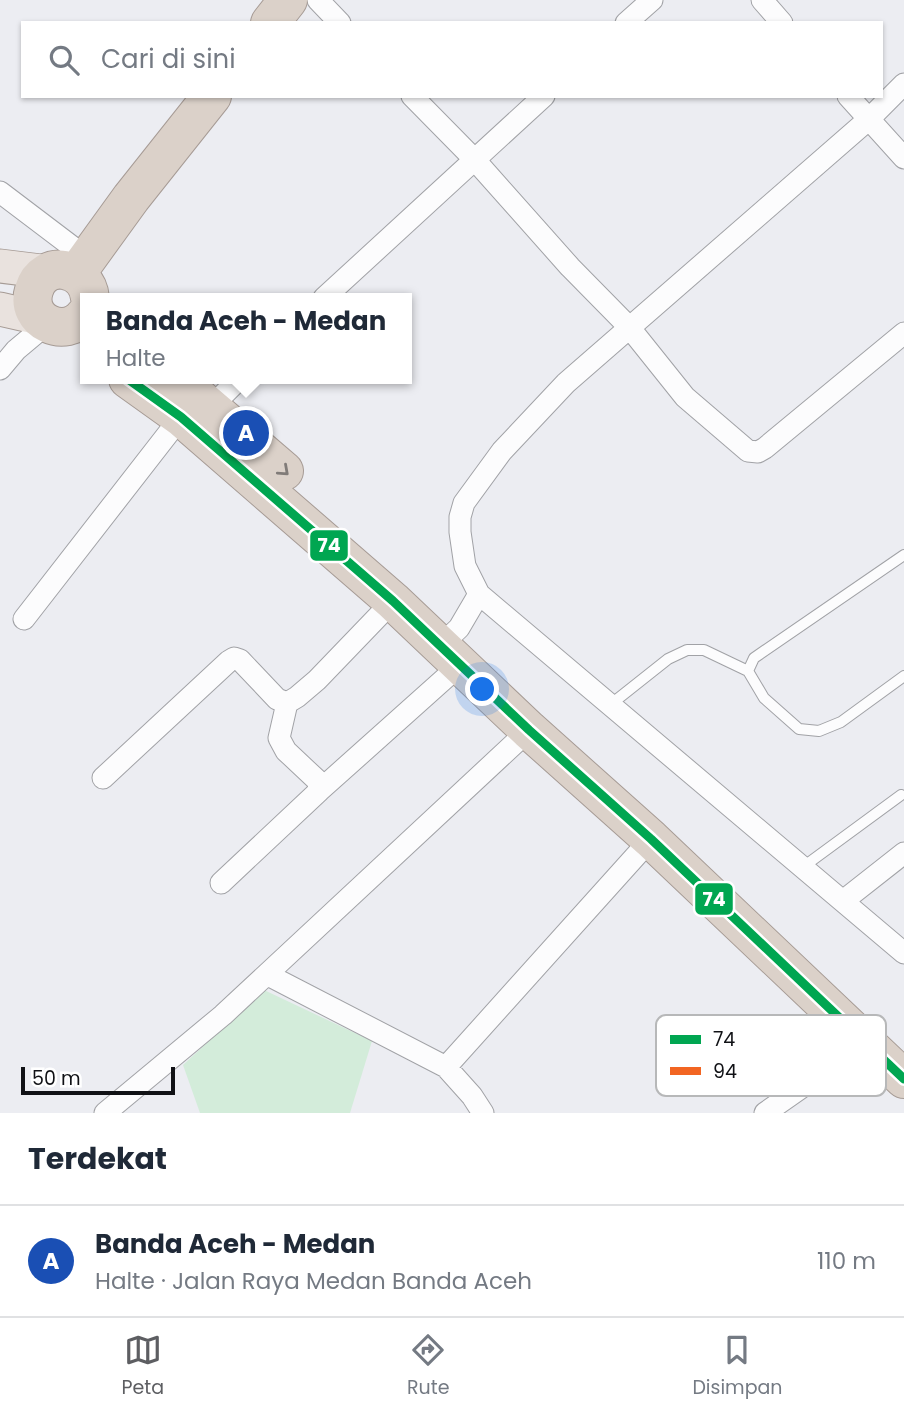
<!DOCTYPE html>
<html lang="id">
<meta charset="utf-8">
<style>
body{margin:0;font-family:Poppins,sans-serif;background:#f6f6f7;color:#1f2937}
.scale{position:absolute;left:21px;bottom:18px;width:154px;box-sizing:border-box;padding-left:7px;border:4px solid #101115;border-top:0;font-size:19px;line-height:24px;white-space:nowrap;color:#101115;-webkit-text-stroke:5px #fff;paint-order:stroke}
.you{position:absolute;left:483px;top:690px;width:24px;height:24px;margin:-18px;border:5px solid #fff;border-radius:50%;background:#1a73e8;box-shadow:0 0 0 10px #1a73e833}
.badge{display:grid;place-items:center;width:46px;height:46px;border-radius:50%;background:#5d5e62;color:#fff;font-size:23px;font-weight:700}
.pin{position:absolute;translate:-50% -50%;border:4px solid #fff;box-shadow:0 2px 7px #0006}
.popup{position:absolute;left:80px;top:293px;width:332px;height:91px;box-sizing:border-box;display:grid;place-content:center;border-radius:0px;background:#fff;filter:drop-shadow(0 2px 5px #0005);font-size:23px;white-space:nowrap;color:#747a83}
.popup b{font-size:26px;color:#1f2937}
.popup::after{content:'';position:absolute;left:50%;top:100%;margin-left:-14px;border:14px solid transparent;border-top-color:#fff}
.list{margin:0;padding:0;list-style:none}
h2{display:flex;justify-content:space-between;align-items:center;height:91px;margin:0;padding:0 28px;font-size:30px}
h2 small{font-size:23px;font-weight:400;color:#747a83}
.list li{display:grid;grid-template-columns:46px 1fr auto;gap:21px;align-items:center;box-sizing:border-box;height:112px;padding:0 28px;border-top:2px solid #e0e1e3}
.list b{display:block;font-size:26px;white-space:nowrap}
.list p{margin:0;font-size:23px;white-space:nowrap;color:#747a83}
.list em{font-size:23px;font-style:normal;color:#747a83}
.icon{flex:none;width:38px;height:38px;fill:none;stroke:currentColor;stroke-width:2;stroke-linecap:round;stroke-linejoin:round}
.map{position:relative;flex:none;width:904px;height:1113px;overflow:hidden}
.search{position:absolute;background:#fff;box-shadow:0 2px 5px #0004;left:21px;right:21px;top:21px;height:77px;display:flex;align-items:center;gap:18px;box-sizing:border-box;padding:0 24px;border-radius:0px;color:#747a83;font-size:26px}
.sheet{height:203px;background:#fff}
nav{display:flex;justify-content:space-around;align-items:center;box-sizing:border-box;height:98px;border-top:2px solid #e0e1e3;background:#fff;font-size:19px;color:#747a83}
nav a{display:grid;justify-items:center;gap:4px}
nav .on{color:#5d5e62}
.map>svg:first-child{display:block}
.green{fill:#d3ecda}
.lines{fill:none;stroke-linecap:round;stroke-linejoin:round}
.lane-casing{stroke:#a1a2a6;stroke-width:12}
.street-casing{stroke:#a1a2a6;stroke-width:23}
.primary-casing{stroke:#a69b95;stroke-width:35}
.highway-casing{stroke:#a69b95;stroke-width:40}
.lane{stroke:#fcfcfd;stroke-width:10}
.street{stroke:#fcfcfd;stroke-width:21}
.primary{stroke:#e9e2de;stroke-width:33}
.highway{stroke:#dbd1c9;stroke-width:38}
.bus-1-casing{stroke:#fff;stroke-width:14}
.bus-1{stroke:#00a651;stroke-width:9}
.oneway{stroke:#807b78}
.key{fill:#fff;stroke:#b7b8b9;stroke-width:2}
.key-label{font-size:19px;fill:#101115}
.line-badge{stroke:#fff;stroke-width:2.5}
.badge-label{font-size:19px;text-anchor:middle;font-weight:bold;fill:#fff}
</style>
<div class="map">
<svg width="904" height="1113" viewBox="0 0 904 1113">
<rect width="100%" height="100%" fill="#ecedf2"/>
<path class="green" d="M 264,990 L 372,1041 L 350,1113 L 200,1113 L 183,1065 Z"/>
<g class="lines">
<g class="lane-casing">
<path id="lane" d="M 748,671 L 754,658 L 904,555
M 610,705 L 668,659 L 687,650 L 704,650 L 748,671 L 764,698 L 799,729 L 819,731 L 841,722 L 904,676
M 803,867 L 901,795"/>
</g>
<g class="street-casing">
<path id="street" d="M 318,0 L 340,23
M 762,0 L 782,23
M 626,23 L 652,0
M 412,96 L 474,159 L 570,267 L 629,327 L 685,397 L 748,451 L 758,452 L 765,448 L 904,333
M 848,96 L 904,158
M 0,192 L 87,258
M 324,298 L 544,96
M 0,369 L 16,350 L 47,324
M 211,407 L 239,379
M 479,594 L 904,953
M 24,619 L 181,417
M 441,645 L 459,628 L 479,594 L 465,566 L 460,532 L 460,517 L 464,503 L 502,451 L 566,383 L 869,119 L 904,84
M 103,778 L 229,661 L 234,658 L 240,660 L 277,699 L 287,703 L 297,697 L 317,680 L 393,601
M 319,791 L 461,664
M 221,883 L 319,791 L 318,781 L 286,751 L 279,738 L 287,703
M 843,901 L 904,853
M 268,975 L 446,1067 L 651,839
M 446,1067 L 472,1096 L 483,1113
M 105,1113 L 223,1015 L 529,730
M 765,1113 L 865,1043"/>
</g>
<g class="primary-casing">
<path id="primary" d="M 0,266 L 49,272
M 0,309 L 39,318"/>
</g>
<g class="highway-casing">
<path id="highway" d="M 270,23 L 288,0
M 76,274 L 131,198 L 212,96
M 85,315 C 66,340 24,322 34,290 C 43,258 87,266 90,298
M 128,379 L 181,417 L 393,601 L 529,730 L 651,839 L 904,1079
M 177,379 L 284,471"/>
</g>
<use href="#lane" class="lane"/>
<use href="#street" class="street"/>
<use href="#primary" class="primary"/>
<use href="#highway" class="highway"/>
<g class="bus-1-casing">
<path id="bus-1" d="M 128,379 L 181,417 L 393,601 L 529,730 L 651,839 L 904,1079"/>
</g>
<use href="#bus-1" class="bus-1"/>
</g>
<defs><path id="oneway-chevron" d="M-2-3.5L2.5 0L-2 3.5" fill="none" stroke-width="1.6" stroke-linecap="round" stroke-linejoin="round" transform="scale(1.75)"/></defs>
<use class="oneway" href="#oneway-chevron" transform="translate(284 471) rotate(42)"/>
<rect x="656" y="1015" width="230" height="81" rx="10" class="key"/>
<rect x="670" y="1035" width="31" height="9" fill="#00a651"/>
<rect x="670" y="1067" width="31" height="8" fill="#f26522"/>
<g class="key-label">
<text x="713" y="1046">74</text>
<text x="713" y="1078">94</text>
</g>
<g class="line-badge">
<rect x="309" y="529" width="40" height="33" rx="7" fill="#00a651"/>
<rect x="694" y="882" width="40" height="34" rx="7" fill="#00a651"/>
</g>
<g class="badge-label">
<text x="329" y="552">74</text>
<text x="714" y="906">74</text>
</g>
</svg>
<div class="scale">50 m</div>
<div class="you"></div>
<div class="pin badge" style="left:246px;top:433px;background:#1a4fb4">A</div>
<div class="popup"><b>Banda Aceh - Medan</b>Halte</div>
<div class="search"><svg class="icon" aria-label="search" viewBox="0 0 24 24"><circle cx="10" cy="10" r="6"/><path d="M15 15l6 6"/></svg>Cari di sini</div>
</div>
<section class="sheet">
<h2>Terdekat<small></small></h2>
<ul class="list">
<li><span class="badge" style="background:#1a4fb4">A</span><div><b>Banda Aceh - Medan</b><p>Halte · Jalan Raya Medan Banda Aceh</p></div><em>110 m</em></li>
</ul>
</section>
<nav>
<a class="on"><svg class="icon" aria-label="map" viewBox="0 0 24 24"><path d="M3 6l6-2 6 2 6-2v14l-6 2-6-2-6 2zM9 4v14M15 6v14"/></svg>Peta</a>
<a><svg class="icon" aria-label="directions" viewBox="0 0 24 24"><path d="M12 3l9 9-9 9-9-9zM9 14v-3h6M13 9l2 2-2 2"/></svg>Rute</a>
<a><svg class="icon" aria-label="saved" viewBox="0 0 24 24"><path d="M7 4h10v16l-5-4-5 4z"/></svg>Disimpan</a>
</nav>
